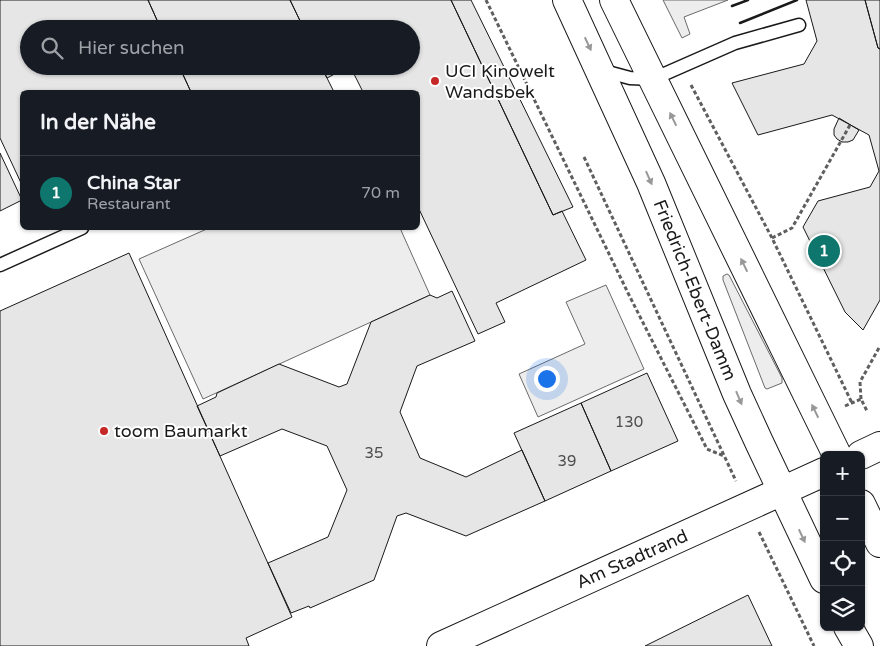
<!DOCTYPE html>
<html lang="de">
<meta charset="utf-8">
<style>
body{margin:0;font-family:"Varela Round",sans-serif;background:#242831;color:#f1f3f6}
.controls{position:absolute;right:15px;bottom:15px;display:grid;overflow:hidden;border-radius:8px;box-shadow:0 1px 4px #0004}
.controls button{width:45px;height:45px;display:grid;place-items:center;padding:0;border:0;border-bottom:1px solid #363941;background:#171b24;color:#f1f3f6;font:25px sans-serif}
.you{position:absolute;left:546px;top:378px;width:18px;height:18px;margin:-12px;border:4px solid #fff;border-radius:50%;background:#1a73e8;box-shadow:0 0 0 8px #1a73e833}
.badge{display:grid;place-items:center;width:32px;height:32px;border-radius:50%;background:#0f766e;color:#fff;font-size:16px;font-weight:700}
.pin{position:absolute;translate:-50% -50%;border:2px solid #fff;box-shadow:0 1px 5px #0006}
.list{margin:0;padding:0;list-style:none}
h2{display:flex;justify-content:space-between;align-items:center;height:65px;margin:0;padding:0 20px;font-size:21px}
h2 small{font-size:16px;font-weight:400;color:#9ea1a6}
.list li{display:grid;grid-template-columns:32px 1fr auto;gap:15px;align-items:center;box-sizing:border-box;height:75px;padding:0 20px;border-top:1px solid #363941}
.list b{display:block;font-size:19px;white-space:nowrap}
.list p{margin:0;font-size:16px;white-space:nowrap;color:#9ea1a6}
.list em{font-size:16px;font-style:normal;color:#9ea1a6}
.icon{flex:none;width:28px;height:28px;fill:none;stroke:currentColor;stroke-width:2;stroke-linecap:round;stroke-linejoin:round}
.map{position:relative;flex:none;width:880px;height:646px;overflow:hidden}
.search{position:absolute;background:#171b24;box-shadow:0 1px 4px #0004;left:20px;top:20px;width:400px;height:55px;display:flex;align-items:center;gap:12px;box-sizing:border-box;padding:0 18px;border-radius:28px;color:#9ea1a6;font-size:19px}
.panel{position:absolute;background:#171b24;box-shadow:0 1px 4px #0004;left:20px;top:90px;width:400px;height:140px;border-radius:8px}
.map>svg:first-child{display:block}
.built{fill:#ededed;stroke:#6a6a6a}
.building{fill:#e6e6e6;stroke:#1a1a1a}
.lines{fill:none;stroke-linecap:round;stroke-linejoin:round}
.service-casing{stroke:#1a1a1a;stroke-width:15}
.tertiary-casing{stroke:#1a1a1a;stroke-width:30}
.secondary-casing{stroke:#1a1a1a;stroke-width:30}
.path{stroke:#5f5f5f;stroke-width:3;stroke-dasharray:4 2.5;stroke-linecap:butt}
.service{stroke:#fff;stroke-width:12}
.tertiary{stroke:#fff;stroke-width:28}
.secondary{stroke:#fff;stroke-width:28}
.wall{stroke:#1a1a1a;stroke-width:2.5}
.oneway{fill:#989898}
.poi-dot{fill:#c62828;stroke:#fff;stroke-width:2}
.labels{text-anchor:middle;stroke-width:4;stroke-linejoin:round;paint-order:stroke}
.number-label{font-size:15px;fill:#4d4d4d}
.poi-label{font-size:18px;fill:#1a1a1a;stroke:#fff;text-anchor:start}
.street-label{font-size:18px;fill:#1a1a1a;stroke:#fff}
</style>
<div class="map">
<svg width="880" height="646" viewBox="0 0 880 646">
<rect width="100%" height="100%" fill="#fff"/>
<path class="built" d="M 663,0 L 728,0 L 684,17 L 690,34 L 682,38 Z
M 209,228 L 400,228 L 430,295 L 203,399 L 139,259 Z
M 727,274 L 729,275 L 782,378 L 782,383 L 767,389 L 765,388 L 723,280 L 723,276 Z
M 606,285 L 644,369 L 538,417 L 519,374 L 585,344 L 566,302 Z"/>
<path class="building" d="M 0,0 L 148,0 L 161,29 L 29,29 L 29,66 L 179,66 L 191,92 L 22,92 L 22,185 L 0,138 Z
M 148,0 L 290,0 L 304,29 L 161,29 Z
M 290,0 L 451,0 L 553,215 L 562,211 L 586,260 L 496,303 L 505,322 L 478,334 L 418,207 L 418,92 L 363,92 L 350,66 L 327,78 L 321,66 L 411,66 L 411,29 L 304,29 Z
M 451,0 L 471,0 L 573,207 L 553,215 Z
M 806,0 L 865,0 L 878,48 L 880,49 L 880,300 L 863,330 L 845,312 L 803,227 L 818,201 L 870,187 L 879,171 L 869,135 L 832,115 L 758,135 L 732,83 L 804,64 L 817,41 Z
M 865,0 L 880,0 L 880,49 L 878,48 Z
M 179,66 L 321,66 L 334,92 L 191,92 Z
M 839,118 L 859,130 L 853,140 L 848,142 L 842,142 L 837,139 L 834,135 L 834,129 Z
M 0,153 L 22,200 L 0,211 Z
M 129,253 L 292,617 L 246,638 L 249,646 L 0,646 L 0,311 Z
M 452,291 L 475,341 L 417,366 L 400,412 L 420,458 L 466,477 L 522,450 L 545,501 L 466,536 L 406,513 L 397,516 L 374,580 L 310,608 L 309,606 L 291,613 L 268,563 L 328,537 L 347,490 L 327,446 L 282,429 L 220,456 L 197,406 L 216,397 L 217,393 L 279,364 L 339,387 L 347,384 L 371,322 L 430,295 L 437,298 Z
M 647,373 L 678,441 L 611,471 L 581,403 Z
M 581,403 L 611,471 L 545,501 L 514,433 Z
M 748,595 L 772,646 L 645,646 Z"/>
<g class="lines">
<g class="service-casing">
<path id="service" d="M 600,70 L 630,78 L 653,79 L 735,43 L 799,25
M 0,265 L 82,228"/>
</g>
<g class="tertiary-casing">
<path id="tertiary" d="M 861,455 L 880,446"/>
</g>
<g class="secondary-casing">
<path id="secondary" d="M 567,0 L 651,183 L 737,394 L 759,442 L 824,579
M 614,0 L 837,455
M 861,504 L 880,543
M 848,627 L 859,646
M 441,646 L 824,472"/>
</g>
<path class="path" d="M 486,0 L 628,293 L 707,449 L 724,456
M 691,85 L 772,238 L 852,403
M 584,157 L 736,481
M 772,238 L 792,228 L 850,125
M 861,399 L 860,382 L 880,346
M 845,406 L 861,399 L 867,411
M 759,532 L 814,646"/>
<use href="#service" class="service"/>
<use href="#tertiary" class="tertiary"/>
<use href="#secondary" class="secondary"/>
<path class="wall" d="M 732,6 L 748,0
M 740,23 L 797,0"/>
</g>
<defs><path id="oneway-solid" d="M-6-.8H1V-3.2L6.5 0L1 3.2V.8H-6Z" transform="scale(1.25)"/></defs>
<g class="oneway">
<use href="#oneway-solid" transform="translate(588 44) rotate(65)"/>
<use href="#oneway-solid" transform="translate(673 119) rotate(-116)"/>
<use href="#oneway-solid" transform="translate(649 178) rotate(66)"/>
<use href="#oneway-solid" transform="translate(744 265) rotate(-116)"/>
<use href="#oneway-solid" transform="translate(739 398) rotate(67)"/>
<use href="#oneway-solid" transform="translate(815 411) rotate(-116)"/>
<use href="#oneway-solid" transform="translate(802 536) rotate(65)"/>
</g>
<g class="poi-dot">
<circle cx="435" cy="81" r="5"/>
<circle cx="104" cy="431" r="5"/>
</g>
<g class="labels">
<g class="number-label">
<text x="629" y="427">130</text>
<text x="374" y="458">35</text>
<text x="567" y="466">39</text>
</g>
<g class="poi-label">
<text x="445" y="77">UCI Kinowelt<tspan x="445" dy="21">Wandsbek</tspan></text>
<text x="114" y="437">toom Baumarkt</text>
</g>
<g class="street-label">
<text transform="translate(695 290) rotate(68)" y="6">Friedrich-Ebert-Damm</text>
<text transform="translate(632 559) rotate(-24)" y="6">Am Stadtrand</text>
</g>
</g>
</svg>
<div class="controls">
<button>+</button>
<button>−</button>
<button><svg class="icon" aria-label="locate" viewBox="0 0 24 24"><circle cx="12" cy="12" r="6"/><path d="M12 2v4M12 18v4M2 12h4M18 12h4"/></svg></button>
<button><svg class="icon" aria-label="layers" viewBox="0 0 24 24"><path d="M12 4l9 5-9 5-9-5zM3 14l9 5 9-5"/></svg></button>
</div>
<div class="you"></div>
<div class="pin badge" style="left:824px;top:251px">1</div>
<div class="search"><svg class="icon" aria-label="search" viewBox="0 0 24 24"><circle cx="10" cy="10" r="6"/><path d="M15 15l6 6"/></svg>Hier suchen</div>
<section class="panel">
<h2>In der Nähe<small></small></h2>
<ul class="list">
<li><span class="badge">1</span><div><b>China Star</b><p>Restaurant</p></div><em>70 m</em></li>
</ul>
</section>
</div>
